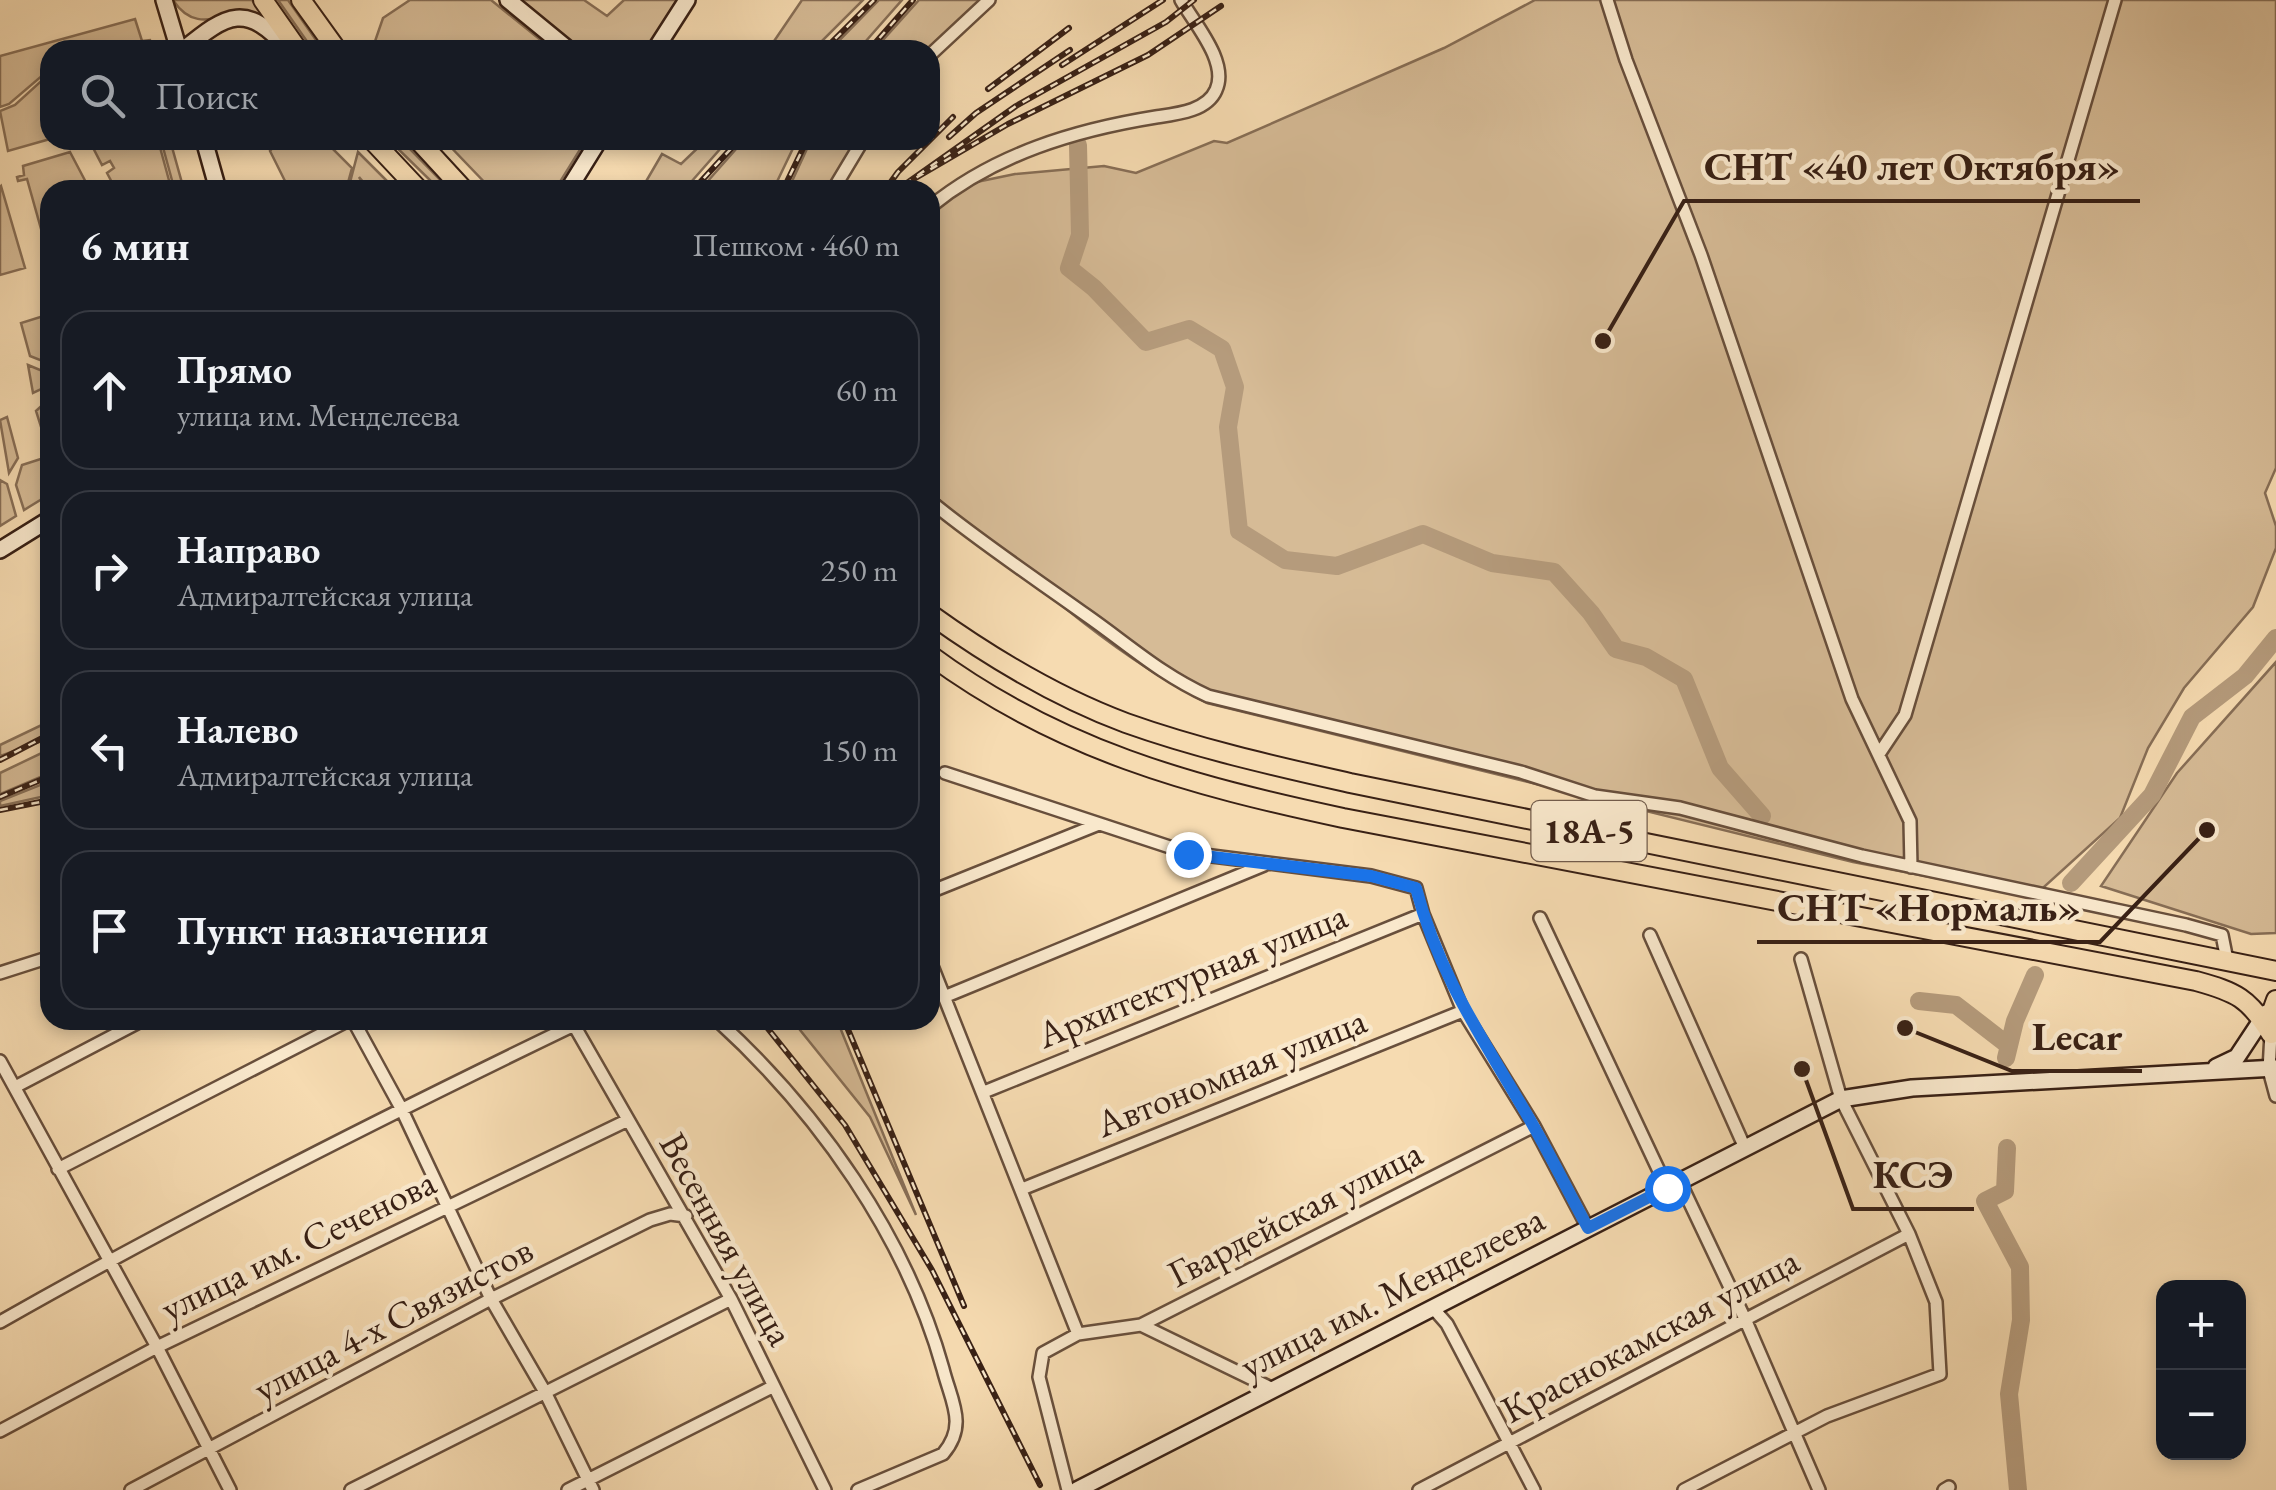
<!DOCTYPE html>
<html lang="ru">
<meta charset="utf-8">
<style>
body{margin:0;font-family:"EB Garamond",serif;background:#242831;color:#f1f3f6}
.controls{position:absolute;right:30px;bottom:30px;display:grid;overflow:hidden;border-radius:20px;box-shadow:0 5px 15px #0003}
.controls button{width:90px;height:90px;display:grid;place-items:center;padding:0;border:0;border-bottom:2px solid #363941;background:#171b24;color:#f1f3f6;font:50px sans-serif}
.stop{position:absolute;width:30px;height:30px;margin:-22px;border:8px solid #1a73e8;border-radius:50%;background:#fff}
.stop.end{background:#1a73e8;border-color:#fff;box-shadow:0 2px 10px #0008}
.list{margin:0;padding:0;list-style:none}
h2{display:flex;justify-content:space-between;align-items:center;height:130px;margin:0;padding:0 40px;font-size:42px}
h2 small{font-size:32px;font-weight:400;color:#9ea1a6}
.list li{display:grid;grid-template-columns:65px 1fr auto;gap:30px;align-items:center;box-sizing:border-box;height:160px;margin:0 20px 20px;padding:0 20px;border:2px solid #363941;border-radius:30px}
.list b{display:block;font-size:38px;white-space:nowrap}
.list p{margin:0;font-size:32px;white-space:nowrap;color:#9ea1a6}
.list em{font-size:32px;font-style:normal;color:#9ea1a6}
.icon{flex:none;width:55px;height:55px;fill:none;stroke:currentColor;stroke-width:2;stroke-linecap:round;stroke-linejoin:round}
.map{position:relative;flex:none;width:2276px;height:1490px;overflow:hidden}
.search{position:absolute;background:#171b24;box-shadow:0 5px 15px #0003;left:40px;top:40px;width:900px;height:110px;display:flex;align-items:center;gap:25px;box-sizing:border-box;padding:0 35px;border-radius:30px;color:#9ea1a6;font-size:38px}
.panel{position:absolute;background:#171b24;box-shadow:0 5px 15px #0003;left:40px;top:180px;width:900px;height:850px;border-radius:30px}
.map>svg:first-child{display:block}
.green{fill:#d6bb96;stroke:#876e56;stroke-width:2.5}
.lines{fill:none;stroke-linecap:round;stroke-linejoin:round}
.river{stroke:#b59b7c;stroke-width:18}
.minor-casing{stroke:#684f3c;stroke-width:16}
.secondary-casing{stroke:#382015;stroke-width:20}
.trunk-casing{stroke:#382015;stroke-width:22}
.minor{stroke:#f9e8cc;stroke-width:11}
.secondary{stroke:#f9e8cc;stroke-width:15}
.trunk{stroke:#f6dbb1;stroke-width:18}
.rail-casing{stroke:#382015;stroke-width:6}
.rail{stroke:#f9e8cc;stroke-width:2.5;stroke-dasharray:8;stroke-linecap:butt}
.route{stroke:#1a73e8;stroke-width:12}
.labels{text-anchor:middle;stroke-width:9;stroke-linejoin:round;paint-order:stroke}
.shield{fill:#f9e8cc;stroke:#725c4c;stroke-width:2.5}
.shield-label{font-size:35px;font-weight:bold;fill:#382015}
.street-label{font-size:38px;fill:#382015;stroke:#f9e8cc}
.leader{fill:none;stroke:#382015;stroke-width:4}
.callout-dot{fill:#382015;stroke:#f9e8cc;stroke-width:4}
.callout-label{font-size:40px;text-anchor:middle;font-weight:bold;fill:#382015;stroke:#f9e8cc;stroke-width:9;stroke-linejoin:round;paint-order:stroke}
</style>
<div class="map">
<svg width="2276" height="1490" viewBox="0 0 2276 1490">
<rect width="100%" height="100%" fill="#f6dbb1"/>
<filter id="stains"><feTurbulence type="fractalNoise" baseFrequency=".002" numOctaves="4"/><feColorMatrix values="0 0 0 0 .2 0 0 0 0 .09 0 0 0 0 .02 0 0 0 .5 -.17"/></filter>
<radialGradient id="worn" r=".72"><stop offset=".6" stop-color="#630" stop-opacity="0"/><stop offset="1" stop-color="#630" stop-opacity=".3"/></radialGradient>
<path class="green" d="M 173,0 L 252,0 L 265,17 C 230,4 199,40 173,0 Z
M 278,0 L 288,0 L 323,50 L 313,50 Z
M 410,0 L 491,0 L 553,50 L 372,50 L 383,18 Z
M 521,0 L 584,0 L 607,16 L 624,0 L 677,0 L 646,50 L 581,50 Z
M 802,0 L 863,0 L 813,50 L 768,50 Z
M 879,0 L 902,0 L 858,50 L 830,50 Z
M 919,0 L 985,0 L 930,50 L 874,50 Z
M 1535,0 L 2276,0 L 2276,468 L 2265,493 L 2276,526 L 2276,548 L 2253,607 L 2184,688 L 2148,748 L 2120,818 L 2033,897 L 1853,862 L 1207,703 C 1103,650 1018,568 930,492 L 930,215 L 967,184 L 1015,174 L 1104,166 L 1136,173 L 1214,141 L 1227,143 L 1444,48 Z
M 135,19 L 142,41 L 150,40 L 153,50 L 50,50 L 50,69 L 9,104 L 0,107 L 0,56 Z
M 50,73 L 50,139 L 8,151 L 0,111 L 15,105 Z
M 89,140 L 158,140 L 170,184 L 140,190 L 116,190 L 107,173 L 114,168 L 110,161 L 102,165 Z
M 161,140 L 170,140 L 182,183 L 173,184 Z
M 279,140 L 324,140 L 352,168 L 346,190 L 301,190 L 287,185 L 270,151 Z
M 389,140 L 401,140 L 450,190 L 440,190 Z
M 444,140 L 586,140 L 555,190 L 492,190 Z
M 706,140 L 728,140 L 684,190 L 641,190 L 662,154 L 681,164 Z
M 744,140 L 797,140 L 773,190 L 700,190 Z
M 811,140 L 857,140 L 826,190 L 788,190 Z
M 70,152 L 90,190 L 50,190 L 50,241 L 45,243 L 27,179 L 18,181 L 17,177 L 24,175 L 23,166 Z
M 358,152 L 396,190 L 370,190 L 359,177 L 367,190 L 348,190 Z
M 1,186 L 25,268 L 0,275 L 0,187 Z
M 50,314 L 50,364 L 30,356 L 21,323 Z
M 28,365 L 50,374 L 50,385 L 33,393 Z
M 50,398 L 50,448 L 48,449 L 36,411 Z
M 7,417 L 18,458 L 9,473 L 0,420 Z
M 50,456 L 50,494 L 24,510 L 16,485 L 22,465 Z
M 0,480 L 7,484 L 16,516 L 0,526 Z
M 2276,662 L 2276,933 L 2251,934 L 2101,886 L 2177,773 Z
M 50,721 L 50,738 L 0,756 L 0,745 Z
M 50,749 L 50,773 L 0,794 L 0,773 Z
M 50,781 L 50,795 L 0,806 L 0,801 Z
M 792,1020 L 837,1020 L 916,1215 L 870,1117 Z"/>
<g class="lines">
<path class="river" d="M 1078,145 L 1080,235 L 1069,268 L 1094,288 L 1146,342 L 1189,329 L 1222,349 L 1235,387 L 1228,427 L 1239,531 L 1285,560 L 1337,566 L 1423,534 L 1492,563 L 1554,572 L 1591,613 L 1616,649 L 1646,657 L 1684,679 L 1720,768 L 1762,816
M 2071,883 L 2152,795 L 2192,717 L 2245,676 L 2276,638
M 1919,1001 L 1956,1005 L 2009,1046
M 2006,1058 L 2015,1021 L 2035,975
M 2007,1148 L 2005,1191 L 1985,1201 L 2020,1267 L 2021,1320 L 2009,1394 L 2018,1490"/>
<g class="minor-casing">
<path id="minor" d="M 1607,0 L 1626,60 L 1701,255 L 1852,699 L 1910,821 L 1911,867
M 930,55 L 989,0
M 833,190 L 863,140
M 930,207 C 995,154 1075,130 1156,117 C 1177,114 1207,111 1216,90 C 1229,62 1194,23 1181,0
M 930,501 C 980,542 1033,577 1086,615 C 1129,645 1160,674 1208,696 L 1521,772 L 1595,796 L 1680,808 L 1862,856 L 2186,925 L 2222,935 L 2227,960
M 1879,754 L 1905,715 L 2115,0
M 945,773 L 1188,853 L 1371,876 L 1416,888 L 1423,914 L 1463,1011 L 1534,1126 L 1588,1228
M 930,892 L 1099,824
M 1540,918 L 1667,1188
M 1650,935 L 1745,1148
M 930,961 L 1078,1334
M 0,973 L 50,957
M 944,997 L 1264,865
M 353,1020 L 401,1108 L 491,1299 L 545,1392 L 593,1490
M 571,1020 L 731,1299 L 825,1490
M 717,1020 C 818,1112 906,1236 943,1369 C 951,1401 968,1425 943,1454 L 858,1490
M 2271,1034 L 2269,1070 L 2276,1096
M 0,1061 L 157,1347 L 230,1490
M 15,1087 L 143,1020
M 984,1092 L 1423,914
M 58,1169 L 349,1020
M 1680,1182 L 1745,1319 L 1819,1490
M 1022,1189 L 1463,1011
M 1433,1308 L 1447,1324 L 1534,1490
M 0,1322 C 188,1215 381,1118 576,1024
M 1141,1325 L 1273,1389
M 0,1431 L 157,1347 L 626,1121
M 131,1490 L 491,1299 L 650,1220 L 670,1214 L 686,1216
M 351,1490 L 731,1299
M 568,1490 L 772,1387
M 1068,1490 L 1039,1377 L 1043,1353 L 1078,1334 L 1141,1325 L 1534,1126
M 1419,1490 L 1909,1234
M 1684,1490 L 1827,1416 L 1940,1374 L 1936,1302 L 1909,1234 L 1841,1099 L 1801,959
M 1944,1490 L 1949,1487"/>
</g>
<g class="secondary-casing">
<path id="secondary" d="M 164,0 L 179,50
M 508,0 L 569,50
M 183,50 C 228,13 246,2 289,50
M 655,50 L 687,0
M 204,140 L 218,190
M 568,190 L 599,140
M 0,550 L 50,519
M 2216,1067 L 2237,1057 L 2266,1013
M 1077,1490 L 1841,1099 L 1912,1088 L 2276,1068"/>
</g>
<g class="trunk-casing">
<path id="trunk" d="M 263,0 L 298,50
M 301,0 L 337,50
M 372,140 L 419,190
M 418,140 L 464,190
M 930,614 C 990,657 1056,697 1126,723 C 1199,749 1275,766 1350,783 L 2276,971
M 930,655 C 1059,750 1189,785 1343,818 L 2196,981 C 2236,992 2249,998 2271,1034
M 2271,1034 L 2271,1014 L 2276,1000"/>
</g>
<use href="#minor" class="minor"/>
<use href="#secondary" class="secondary"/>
<use href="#trunk" class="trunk"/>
<g class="rail-casing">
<path id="rail" d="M 1194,0 L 1166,22 L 1016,106 L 907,183 L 1008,124 L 1148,55 L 1221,6
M 824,50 L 874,0
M 869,50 L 913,0
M 1062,65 L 1163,0
M 988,89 L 1069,28
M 949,137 L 976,113 L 1070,50
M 693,190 L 739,140
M 783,190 L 807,140
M 885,190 L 898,172 L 953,117
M 0,760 L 50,734
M 0,797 L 50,776
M 0,810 L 50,800
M 761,1020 L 845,1125 L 932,1270 L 1040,1485
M 844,1020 L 964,1306"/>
</g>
<use href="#rail" class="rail"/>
</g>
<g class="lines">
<path class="route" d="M 1188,854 L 1371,876 L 1416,888 C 1440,980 1488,1046 1534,1127 C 1553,1160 1570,1195 1588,1228 L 1667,1188"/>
</g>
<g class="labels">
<rect class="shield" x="1531.5" y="801" width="115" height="60" rx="8"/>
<g class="shield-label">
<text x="1589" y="843">18А-5</text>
</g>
<g class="street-label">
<text transform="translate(1192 975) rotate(-22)" y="13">Архитектурная улица</text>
<text transform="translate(1231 1072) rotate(-22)" y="13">Автономная улица</text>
<text transform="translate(1295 1213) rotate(-27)" y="13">Гвардейская улица</text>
<text transform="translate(727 1239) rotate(61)" y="13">Весенняя улица</text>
<text transform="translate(298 1245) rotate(-26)" y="13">улица им. Сеченова</text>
<text transform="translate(1392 1292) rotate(-27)" y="13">улица им. Менделеева</text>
<text transform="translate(393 1319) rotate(-28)" y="13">улица 4-х Связистов</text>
<text transform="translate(1650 1335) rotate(-28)" y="13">Краснокамская улица</text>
</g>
</g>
<path class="leader" d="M1603 341L1684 201H2140M2207 830L2100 942H1757M1905 1028L2012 1071H2142M1802 1069L1853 1209H1974"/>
<g class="callout-dot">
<circle cx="1603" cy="341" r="10"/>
<circle cx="2207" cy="830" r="10"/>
<circle cx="1905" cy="1028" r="10"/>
<circle cx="1802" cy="1069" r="10"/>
</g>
<g class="callout-label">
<text x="1912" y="180">СНТ «40 лет Октября»</text>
<text x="1929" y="921">СНТ «Нормаль»</text>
<text x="2077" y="1050">Lecar</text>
<text x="1913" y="1188">КСЭ</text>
</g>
<rect width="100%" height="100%" filter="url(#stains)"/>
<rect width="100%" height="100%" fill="url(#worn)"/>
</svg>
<div class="controls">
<button>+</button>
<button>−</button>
</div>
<div class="stop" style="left:1667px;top:1188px"></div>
<div class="stop end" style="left:1188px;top:854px"></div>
<div class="search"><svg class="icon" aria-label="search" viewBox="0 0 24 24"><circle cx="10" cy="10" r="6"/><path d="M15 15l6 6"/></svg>Поиск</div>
<section class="panel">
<h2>6 мин<small>Пешком · 460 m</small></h2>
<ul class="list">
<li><svg class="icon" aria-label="ahead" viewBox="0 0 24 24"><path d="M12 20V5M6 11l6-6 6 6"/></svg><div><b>Прямо</b><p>улица им. Менделеева</p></div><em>60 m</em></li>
<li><svg class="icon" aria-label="right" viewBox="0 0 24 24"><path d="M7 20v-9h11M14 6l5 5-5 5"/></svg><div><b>Направо</b><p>Адмиралтейская улица</p></div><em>250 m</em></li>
<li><svg class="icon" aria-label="left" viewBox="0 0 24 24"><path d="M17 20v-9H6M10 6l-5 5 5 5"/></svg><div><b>Налево</b><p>Адмиралтейская улица</p></div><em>150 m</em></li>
<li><svg class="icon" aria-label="arrive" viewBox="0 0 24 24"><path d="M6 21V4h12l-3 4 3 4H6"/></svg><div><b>Пункт назначения</b></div></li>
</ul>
</section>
</div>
